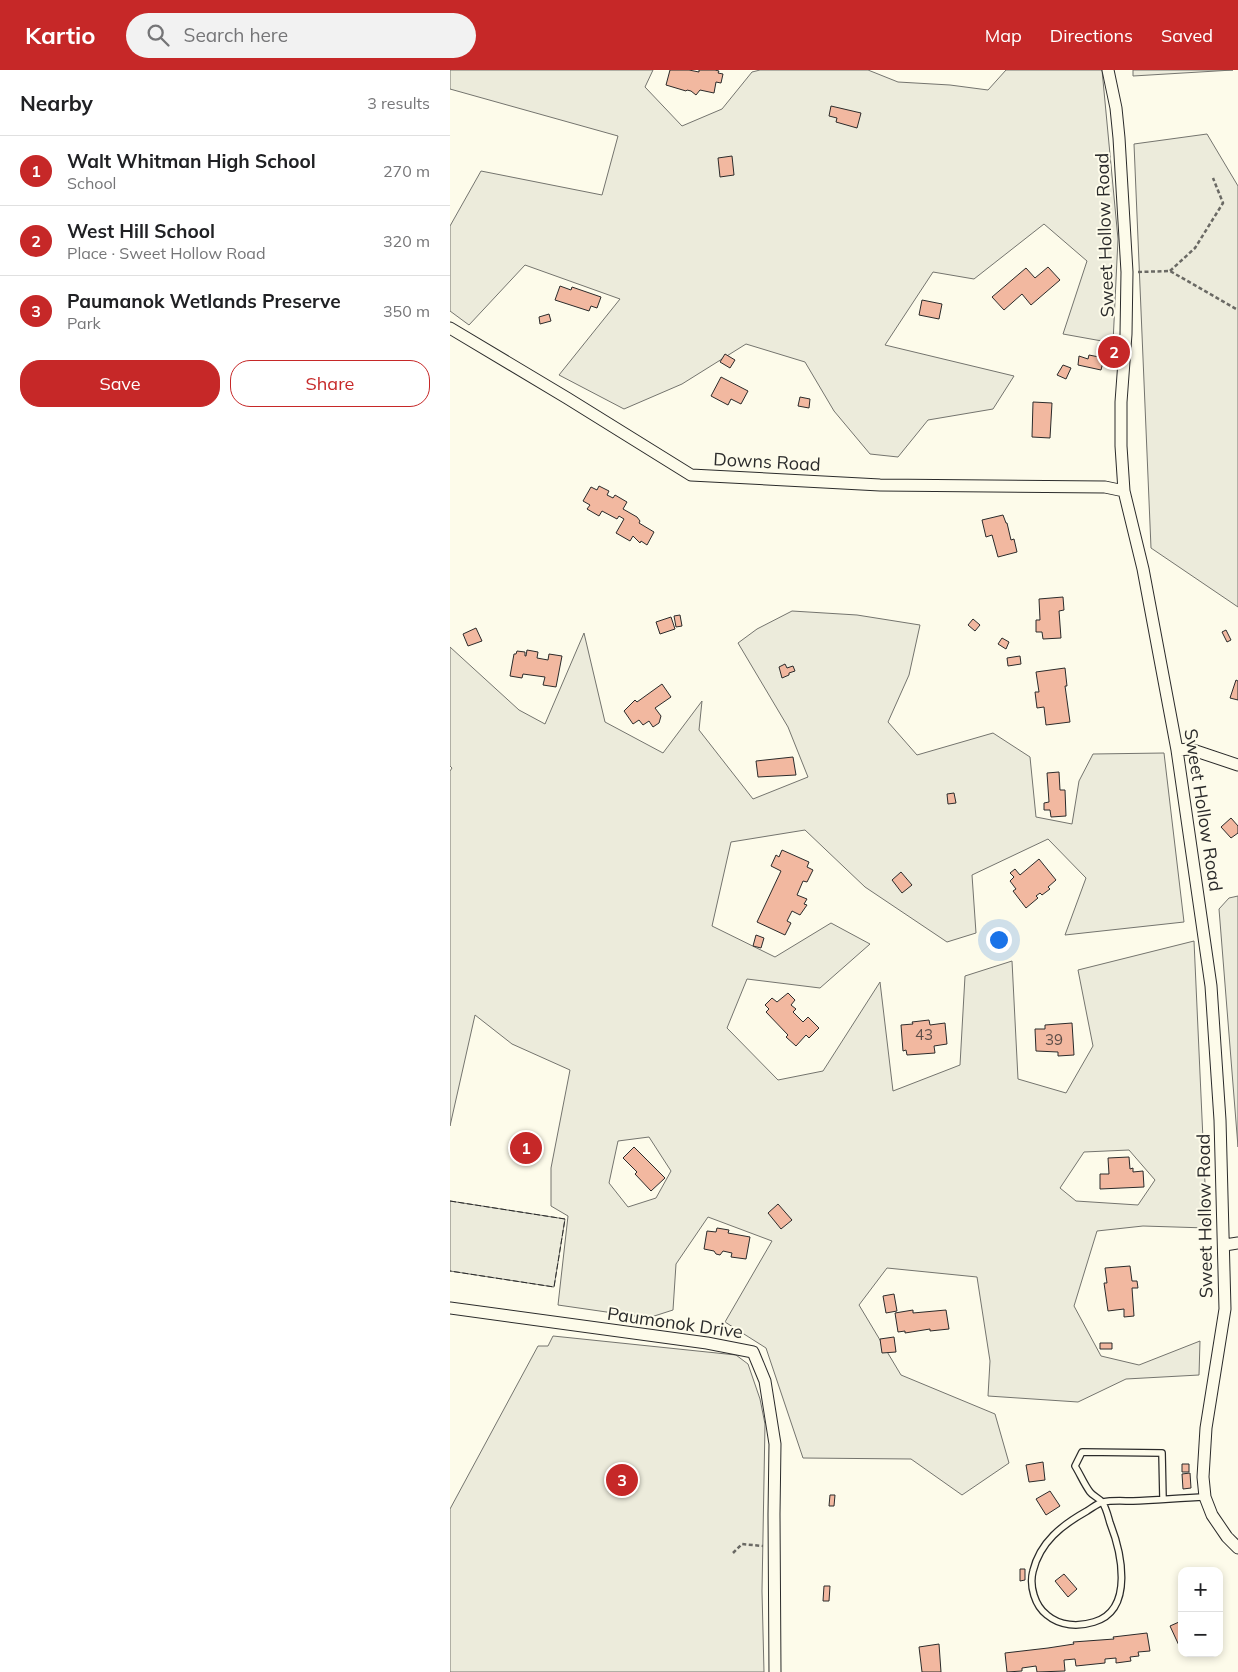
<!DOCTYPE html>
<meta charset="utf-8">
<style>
body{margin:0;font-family:Mulish,sans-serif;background:#f2f2f2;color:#202124}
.controls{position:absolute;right:15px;bottom:15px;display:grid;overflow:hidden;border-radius:10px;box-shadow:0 2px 8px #0003}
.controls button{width:45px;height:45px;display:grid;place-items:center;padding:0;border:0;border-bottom:1px solid #e0e0e0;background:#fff;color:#202124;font:25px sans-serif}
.you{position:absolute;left:548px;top:869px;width:18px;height:18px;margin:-12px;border:4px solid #fff;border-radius:50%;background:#1a73e8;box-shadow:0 0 0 8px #1a73e833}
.badge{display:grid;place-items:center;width:32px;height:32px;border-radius:50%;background:#c62828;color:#fff;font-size:16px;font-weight:700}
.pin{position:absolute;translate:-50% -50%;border:2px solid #fff;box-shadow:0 1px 5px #0006}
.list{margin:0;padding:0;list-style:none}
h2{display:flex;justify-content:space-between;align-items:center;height:65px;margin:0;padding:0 20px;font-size:21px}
h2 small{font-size:16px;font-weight:400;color:#757577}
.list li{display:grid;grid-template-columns:32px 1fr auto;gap:15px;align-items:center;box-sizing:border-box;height:70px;padding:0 20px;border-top:1px solid #e0e0e0}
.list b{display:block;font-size:19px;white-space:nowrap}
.list p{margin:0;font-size:16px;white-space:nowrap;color:#757577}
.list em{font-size:16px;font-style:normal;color:#757577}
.actions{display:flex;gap:10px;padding:15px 20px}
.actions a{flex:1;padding:11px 0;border:1px solid #c62828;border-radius:20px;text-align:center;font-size:18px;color:#c62828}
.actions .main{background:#c62828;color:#fff}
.icon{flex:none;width:28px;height:28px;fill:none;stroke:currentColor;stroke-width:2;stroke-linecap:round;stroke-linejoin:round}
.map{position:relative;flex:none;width:788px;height:1602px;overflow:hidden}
header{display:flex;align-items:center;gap:30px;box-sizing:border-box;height:70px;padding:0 25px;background:#c62828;color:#fff}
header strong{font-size:24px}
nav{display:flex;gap:28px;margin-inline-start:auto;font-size:18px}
.search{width:350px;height:45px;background:#f2f2f2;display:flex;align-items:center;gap:12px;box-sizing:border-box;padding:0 18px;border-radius:28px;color:#757577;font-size:19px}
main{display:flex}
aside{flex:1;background:#fff}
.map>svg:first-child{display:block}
.green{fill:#ecebdb;stroke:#74746e;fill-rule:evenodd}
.building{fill:#f2b8a0;stroke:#2b2b2b}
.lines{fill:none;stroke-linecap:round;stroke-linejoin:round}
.lane-casing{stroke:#2b2b2b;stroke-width:8}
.street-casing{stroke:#2b2b2b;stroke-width:13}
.path{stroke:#6a6964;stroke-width:2.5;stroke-dasharray:4 2.5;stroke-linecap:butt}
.lane{stroke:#fdfbea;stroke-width:5.5}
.street{stroke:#fdfbea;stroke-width:11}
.fence{stroke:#2b2b2b;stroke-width:1;stroke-dasharray:6 2.5;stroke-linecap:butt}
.labels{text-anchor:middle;stroke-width:4;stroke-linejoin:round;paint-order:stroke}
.number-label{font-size:15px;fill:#5d4e48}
.street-label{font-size:18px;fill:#2b2b2b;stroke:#fdfbea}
</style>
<header>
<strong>Kartio</strong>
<div class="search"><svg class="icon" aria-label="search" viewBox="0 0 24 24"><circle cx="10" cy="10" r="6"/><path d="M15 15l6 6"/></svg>Search here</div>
<nav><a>Map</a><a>Directions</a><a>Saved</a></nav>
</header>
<main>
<aside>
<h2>Nearby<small>3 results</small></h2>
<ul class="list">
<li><span class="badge">1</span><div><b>Walt Whitman High School</b><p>School</p></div><em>270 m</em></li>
<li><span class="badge">2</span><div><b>West Hill School</b><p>Place · Sweet Hollow Road</p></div><em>320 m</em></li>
<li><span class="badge">3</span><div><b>Paumanok Wetlands Preserve</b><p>Park</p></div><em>350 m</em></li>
</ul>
<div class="actions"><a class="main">Save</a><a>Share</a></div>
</aside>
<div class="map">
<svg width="788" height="1602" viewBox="0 0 788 1602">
<rect width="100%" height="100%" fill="#fdfbea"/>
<path class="green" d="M 0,0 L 203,0 L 195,17 L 232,56 L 272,39 L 302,2 L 310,0 L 418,0 L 448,12 L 500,15 L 538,20 L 556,0 L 652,0 L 668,169 L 663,273 L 613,264 L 637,191 L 594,154 L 524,209 L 483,202 L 435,275 L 564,306 L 543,339 L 478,350 L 448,387 L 420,384 L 384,341 L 355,292 L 296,274 L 232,314 L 174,339 L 109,305 L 170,229 L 75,195 L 19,255 L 0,241 L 0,156 L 31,101 L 152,125 L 168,66 L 0,19 Z
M 683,0 L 783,0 L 683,6 Z
M 757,64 L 788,116 L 788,537 L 701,478 L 684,74 Z
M 342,541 L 407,545 L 470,555 L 459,605 L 438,652 L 467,685 L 543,663 L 580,687 L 586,747 L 622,754 L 629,711 L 643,684 L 714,683 L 734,852 L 615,865 L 636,808 L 598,769 L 522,805 L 526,863 L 497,872 L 415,817 L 355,760 L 281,772 L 262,856 L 325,887 L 381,853 L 420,874 L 370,918 L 297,909 L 277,958 L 328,1010 L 373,1001 L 430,912 L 443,1021 L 510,995 L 515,906 L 562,891 L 568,1009 L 616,1023 L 643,976 L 628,900 L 744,871 L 757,1158 L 693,1156 L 647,1161 L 624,1236 L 651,1286 L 689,1295 L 750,1271 L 749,1305 L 676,1309 L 628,1332 L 538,1326 L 540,1291 L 527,1207 L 437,1198 L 409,1235 L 451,1305 L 545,1344 L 559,1393 L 512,1425 L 461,1389 L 353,1388 L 316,1278 L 275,1252 L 322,1171 L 258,1147 L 226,1194 L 223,1240 L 198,1248 L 108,1235 L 118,1146 L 101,1136 L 101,1098 L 120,1000 L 62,974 L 25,945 L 0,1056 L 0,701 L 2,698 L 0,696 L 0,577 L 69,640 L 95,654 L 134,563 L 155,652 L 213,683 L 252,631 L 249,660 L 303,729 L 358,707 L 338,657 L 288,573 L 307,559 ZM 199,1067 L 221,1101 L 206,1128 L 178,1137 L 159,1113 L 168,1071 ZM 679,1080 L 705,1110 L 688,1135 L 626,1131 L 610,1118 L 634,1082 Z
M 788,826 L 788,1077 L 769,839 L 779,828 Z
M 0,1131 L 115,1149 L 104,1217 L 0,1201 Z
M 103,1266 L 286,1285 L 298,1294 L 310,1329 L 315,1354 L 312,1521 L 314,1602 L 0,1602 L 0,1439 L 88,1276 L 98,1276 Z"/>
<path class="building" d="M 220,0 L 239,0 L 249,2 L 249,0 L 265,0 L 269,1 L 268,3 L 273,4 L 271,13 L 266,12 L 264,23 L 250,20 L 246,25 L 241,21 L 237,20 L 236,21 L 216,15 Z
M 381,36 L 411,43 L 407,58 L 386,52 L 387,48 L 379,46 Z
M 282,86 L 284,105 L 270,107 L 268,88 Z
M 598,197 L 610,210 L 581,235 L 572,224 L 554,240 L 542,227 L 576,198 L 585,208 Z
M 110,216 L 121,220 L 122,217 L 151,227 L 147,238 L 141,236 L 139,241 L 105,230 Z
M 472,230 L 492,234 L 489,249 L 469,245 Z
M 99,244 L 101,251 L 90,254 L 89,247 Z
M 275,284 L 285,290 L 280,298 L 270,292 Z
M 639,285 L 654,288 L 651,300 L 628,295 L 629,286 L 638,289 Z
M 613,295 L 621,298 L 616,309 L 607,305 Z
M 271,307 L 298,321 L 291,334 L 281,329 L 278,335 L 261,326 Z
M 350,327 L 360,329 L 359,338 L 348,336 Z
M 583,332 L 602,333 L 600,368 L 582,367 Z
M 149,416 L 159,421 L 157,425 L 163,428 L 165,425 L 177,432 L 173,439 L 187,447 L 190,451 L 189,453 L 204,462 L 197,475 L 191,471 L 190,473 L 183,466 L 180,471 L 166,463 L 174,449 L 169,446 L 167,449 L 152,441 L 149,446 L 137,439 L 140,435 L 133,431 L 141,417 L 147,420 Z
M 553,445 L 556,453 L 557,453 L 561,470 L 564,469 L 567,482 L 548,487 L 542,465 L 536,467 L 532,450 Z
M 613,527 L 614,540 L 609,541 L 611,568 L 593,569 L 592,562 L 586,562 L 586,550 L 590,550 L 589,529 Z
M 230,545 L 232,556 L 226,557 L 224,546 Z
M 221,547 L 225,559 L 210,564 L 206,552 Z
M 523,549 L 530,555 L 525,561 L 518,555 Z
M 26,558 L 32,571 L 18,576 L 13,564 Z
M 776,560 L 781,570 L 777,572 L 772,562 Z
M 552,568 L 559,572 L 556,579 L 548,574 Z
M 77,580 L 88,582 L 87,588 L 98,590 L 99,584 L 112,586 L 106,617 L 93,615 L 95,607 L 73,604 L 72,608 L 60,606 L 64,584 L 66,584 L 67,581 L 75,582 L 75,586 L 76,586 Z
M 570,586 L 571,594 L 558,596 L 557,588 Z
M 335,594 L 337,598 L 343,596 L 345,601 L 339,603 L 339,605 L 332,608 L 329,597 Z
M 615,598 L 617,616 L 615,616 L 620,652 L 596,655 L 594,637 L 587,638 L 585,622 L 589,622 L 586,602 Z
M 786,610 L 788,611 L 788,630 L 780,628 Z
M 212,614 L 221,627 L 205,638 L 211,646 L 209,653 L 203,657 L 199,651 L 193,655 L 189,650 L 183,654 L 174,641 L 185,630 L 187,632 Z
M 343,687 L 346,705 L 308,707 L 306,691 Z
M 609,702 L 610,720 L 615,720 L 616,746 L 601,747 L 600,740 L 594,740 L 594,733 L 599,732 L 597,703 Z
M 504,723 L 506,733 L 498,734 L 497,724 Z
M 781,748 L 788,756 L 788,763 L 781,768 L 771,757 Z
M 332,780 L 359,792 L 357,797 L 363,800 L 357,812 L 353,811 L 347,825 L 357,829 L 354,834 L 357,835 L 350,845 L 342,841 L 337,851 L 341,853 L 335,865 L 307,852 L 331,801 L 321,796 L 326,785 L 329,787 Z
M 589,789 L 606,810 L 598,817 L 600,819 L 592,825 L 590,823 L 586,826 L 588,828 L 576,838 L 563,821 L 566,819 L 560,811 L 564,807 L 560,803 L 565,799 L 570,805 Z
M 451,802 L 462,815 L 452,823 L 442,810 Z
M 306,865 L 314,868 L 311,878 L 303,876 Z
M 338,923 L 345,930 L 341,935 L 346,939 L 343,942 L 353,952 L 358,947 L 369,958 L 359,968 L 356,965 L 346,976 L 336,967 L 338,965 L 316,942 L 319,939 L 315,935 L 322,928 L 327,932 Z
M 479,950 L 480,955 L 495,953 L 497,974 L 484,976 L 485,983 L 457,985 L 456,980 L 453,981 L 451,955 L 463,954 L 462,952 Z
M 622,953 L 624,985 L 608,986 L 608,982 L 586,981 L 585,959 L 595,959 L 595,955 Z
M 184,1077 L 215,1108 L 201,1121 L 185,1104 L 187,1102 L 173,1088 Z
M 679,1087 L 680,1099 L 683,1098 L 683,1102 L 693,1101 L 694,1117 L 650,1119 L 650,1104 L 659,1104 L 658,1088 Z
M 328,1134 L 342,1150 L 331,1159 L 318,1143 Z
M 267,1158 L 279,1160 L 278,1163 L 300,1167 L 296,1189 L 281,1187 L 282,1183 L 273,1181 L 270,1185 L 266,1184 L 264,1181 L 254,1179 L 257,1161 L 266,1162 Z
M 680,1196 L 682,1211 L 687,1211 L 688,1218 L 682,1218 L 684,1246 L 674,1247 L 674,1239 L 658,1241 L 654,1213 L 657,1213 L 655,1198 Z
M 444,1224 L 447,1241 L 436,1243 L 433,1226 Z
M 463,1240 L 463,1243 L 496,1240 L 499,1259 L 480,1261 L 480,1259 L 455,1263 L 455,1261 L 448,1262 L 445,1243 Z
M 444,1267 L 446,1282 L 432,1283 L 430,1269 Z
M 650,1273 L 662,1273 L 662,1279 L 650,1279 Z
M 593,1392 L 595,1410 L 579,1412 L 576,1395 Z
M 732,1394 L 739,1394 L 739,1402 L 732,1402 Z
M 740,1403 L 741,1418 L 733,1419 L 732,1404 Z
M 600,1421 L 610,1436 L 596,1445 L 586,1429 Z
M 380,1425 L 385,1425 L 384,1436 L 379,1436 Z
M 570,1499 L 575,1499 L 575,1510 L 570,1511 Z
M 614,1504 L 627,1519 L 618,1527 L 605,1511 Z
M 374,1516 L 380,1516 L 379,1531 L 373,1531 Z
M 729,1552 L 732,1559 L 732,1582 L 720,1556 Z
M 697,1563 L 700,1581 L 688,1582 L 689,1586 L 680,1587 L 681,1591 L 666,1593 L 666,1588 L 655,1589 L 655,1593 L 626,1596 L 625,1589 L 614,1590 L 615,1601 L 587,1602 L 586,1596 L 572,1598 L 572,1601 L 557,1602 L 555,1583 L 598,1578 L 624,1574 L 623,1572 L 664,1569 L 663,1567 Z
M 489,1574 L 491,1602 L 472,1602 L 469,1577 Z"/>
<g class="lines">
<g class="lane-casing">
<path id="lane" d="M 713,1429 L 712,1383 L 632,1382 L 625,1396 C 630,1404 634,1414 640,1422 C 643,1426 649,1428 652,1432 C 656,1437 658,1446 660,1453 C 671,1481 685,1540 644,1552 C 628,1557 610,1556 597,1545 C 585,1536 579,1516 583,1501 C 590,1472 612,1455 637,1441 C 642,1438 648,1433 653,1432 C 662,1430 674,1431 683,1431 C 707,1430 731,1428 755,1427"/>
</g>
<g class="street-casing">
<path id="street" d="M 658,0 L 666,38 L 669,68 L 677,202 L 676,264 L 671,332 L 671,376 L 674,421 L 693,499 L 727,680 L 761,916 L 770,1050 L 775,1239 L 756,1358 L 753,1407 L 755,1427 L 762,1445 L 777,1467 L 788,1478
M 0,258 L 117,328 L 241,405 L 430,415 L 655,417 L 674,421
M 727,680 L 740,679 L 788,695
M 775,1175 L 788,1173
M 0,1238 L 257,1273 L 303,1282 L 315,1311 L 325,1374 L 324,1444 L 325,1602"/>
</g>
<path class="path" d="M 720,201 L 745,178 L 773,133 L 763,108
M 688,202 L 720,201 L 788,240
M 283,1483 L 292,1474 L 313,1476"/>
<use href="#lane" class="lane"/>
<use href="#street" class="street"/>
<path class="fence" d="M 0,1131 L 115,1149 L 104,1217 L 0,1201"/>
</g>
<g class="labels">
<g class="number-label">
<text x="474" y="970">43</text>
<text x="604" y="975">39</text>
</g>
<g class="street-label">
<text transform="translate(655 165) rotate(-92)" y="6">Sweet Hollow Road</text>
<text transform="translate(317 392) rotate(3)" y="6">Downs Road</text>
<text transform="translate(753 740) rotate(81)" y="6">Sweet Hollow Road</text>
<text transform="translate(755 1146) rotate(-91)" y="6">Sweet Hollow Road</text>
<text transform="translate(225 1253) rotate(8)" y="6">Paumonok Drive</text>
</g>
</g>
</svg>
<div class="controls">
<button>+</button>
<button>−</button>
</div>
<div class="you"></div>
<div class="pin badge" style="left:76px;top:1078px">1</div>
<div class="pin badge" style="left:664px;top:282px">2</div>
<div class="pin badge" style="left:172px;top:1410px">3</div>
</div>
</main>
